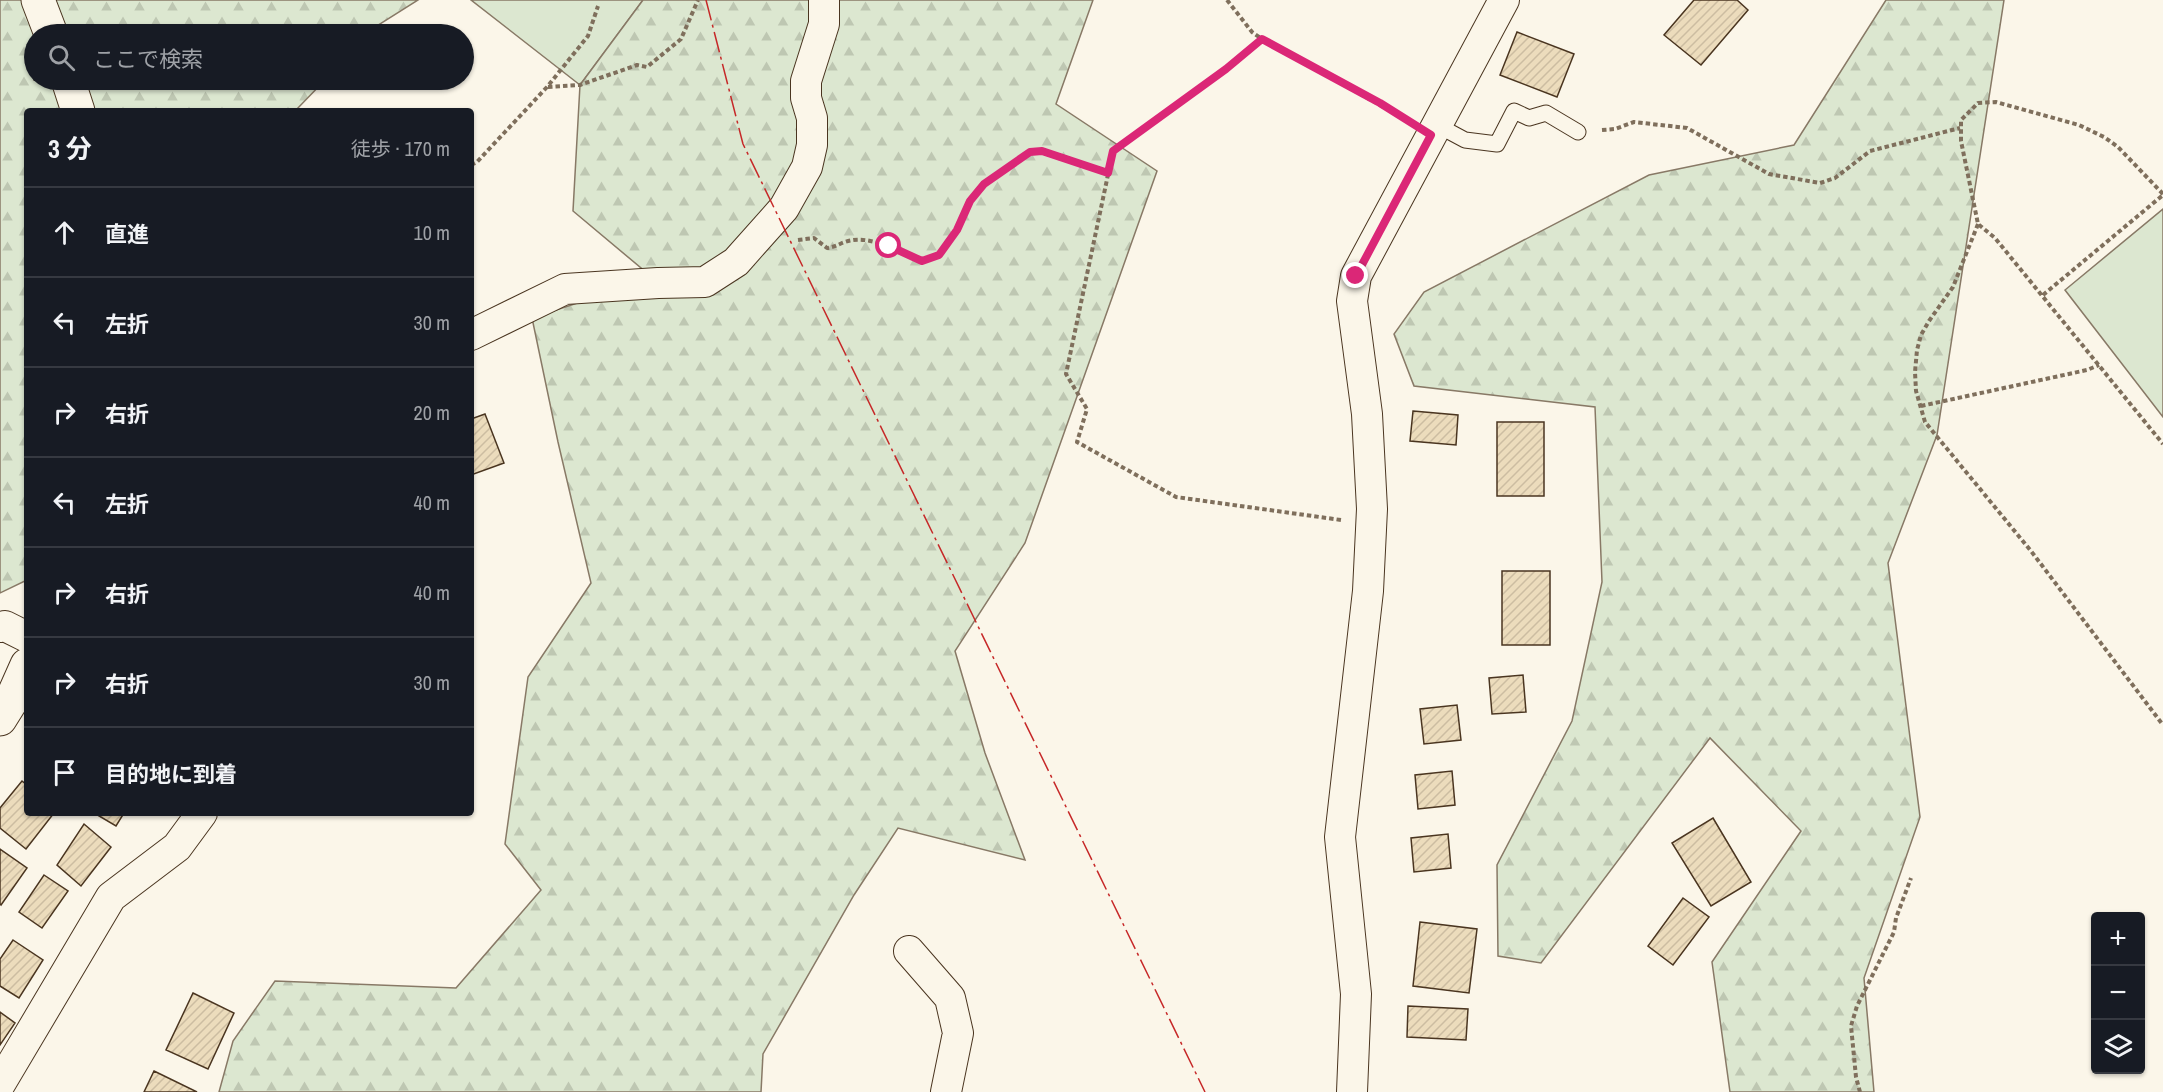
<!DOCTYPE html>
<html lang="ja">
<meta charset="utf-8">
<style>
body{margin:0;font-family:"Archivo Narrow","Noto Sans JP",sans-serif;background:#242831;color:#f1f3f6}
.controls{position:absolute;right:18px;bottom:18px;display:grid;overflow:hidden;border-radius:6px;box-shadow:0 2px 4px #0004}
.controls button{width:54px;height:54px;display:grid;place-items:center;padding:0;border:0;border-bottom:2px solid #363941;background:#171b24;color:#f1f3f6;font:30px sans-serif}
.stop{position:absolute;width:18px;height:18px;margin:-14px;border:4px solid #db2777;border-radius:50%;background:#fff}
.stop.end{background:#db2777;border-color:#fff;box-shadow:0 2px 6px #0008}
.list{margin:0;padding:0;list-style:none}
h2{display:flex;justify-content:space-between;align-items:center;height:78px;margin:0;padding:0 24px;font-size:26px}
h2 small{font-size:20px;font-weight:400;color:#9ea1a6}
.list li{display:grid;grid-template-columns:39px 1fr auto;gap:18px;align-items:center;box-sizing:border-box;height:90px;padding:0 24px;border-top:2px solid #363941}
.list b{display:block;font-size:22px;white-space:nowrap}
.list em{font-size:20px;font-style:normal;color:#9ea1a6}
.icon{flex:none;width:33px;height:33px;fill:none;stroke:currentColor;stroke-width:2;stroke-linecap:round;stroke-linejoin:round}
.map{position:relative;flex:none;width:2163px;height:1092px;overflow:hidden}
.search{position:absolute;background:#171b24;box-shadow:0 2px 4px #0004;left:24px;top:24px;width:450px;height:66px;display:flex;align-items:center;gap:15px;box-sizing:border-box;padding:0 21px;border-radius:33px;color:#9ea1a6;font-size:22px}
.panel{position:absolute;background:#171b24;box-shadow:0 2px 4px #0004;left:24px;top:108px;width:450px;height:708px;border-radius:6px}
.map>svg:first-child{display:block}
.grass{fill:#dce7d0;stroke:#887966;stroke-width:1.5}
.forest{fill:url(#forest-firs);stroke:#887966;stroke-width:1.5}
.building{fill:url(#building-hatch);stroke:#4a3520;stroke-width:1.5}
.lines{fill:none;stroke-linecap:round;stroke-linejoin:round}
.service-casing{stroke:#4a3520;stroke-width:17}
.minor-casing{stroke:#4a3520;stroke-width:32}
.tertiary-casing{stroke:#4a3520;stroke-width:35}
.path{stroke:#7f6f5c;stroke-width:4;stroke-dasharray:4.5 3;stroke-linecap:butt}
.service{stroke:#fbf6e9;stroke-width:15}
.minor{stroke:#fbf6e9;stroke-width:30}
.tertiary{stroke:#fbf6e9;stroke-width:33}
.power{stroke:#c62828;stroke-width:1.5;stroke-dasharray:21 4.5 3 4.5;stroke-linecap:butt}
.route{stroke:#db2777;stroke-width:8}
</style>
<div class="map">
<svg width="2163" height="1092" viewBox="0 0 2163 1092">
<defs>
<pattern id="forest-firs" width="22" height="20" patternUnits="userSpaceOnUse" patternTransform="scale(1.5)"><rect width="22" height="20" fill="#dce7d0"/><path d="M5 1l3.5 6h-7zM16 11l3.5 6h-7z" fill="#bec7b2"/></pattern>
<pattern id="building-hatch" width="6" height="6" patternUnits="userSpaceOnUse" patternTransform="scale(1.5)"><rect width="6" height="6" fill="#ecdcbc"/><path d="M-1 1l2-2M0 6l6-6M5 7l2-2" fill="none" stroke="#ccbda1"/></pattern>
</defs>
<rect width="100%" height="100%" fill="#fbf6e9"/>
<path class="grass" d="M 471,0 L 643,0 L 580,85 Z
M 2163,209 L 2163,417 L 2065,290 Z"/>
<path class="forest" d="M 0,0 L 418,0 L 375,27 L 368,34 L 34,34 L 34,80 L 325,80 L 295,111 L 27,111 L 27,580 L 0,593 Z
M 643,0 L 1093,0 L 1056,104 L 1157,171 L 1025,543 L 955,651 L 985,753 L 1025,860 L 898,828 L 854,895 L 763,1054 L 761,1092 L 219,1092 L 233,1041 L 275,981 L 456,988 L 541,890 L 505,844 L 528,677 L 591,583 L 558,442 L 532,318 L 653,278 L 573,211 L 580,85 Z
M 1886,0 L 2004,0 L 1937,435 L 1888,563 L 1920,817 L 1864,978 L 1874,1092 L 1730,1092 L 1712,962 L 1801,831 L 1710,738 L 1541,963 L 1498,956 L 1497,865 L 1572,721 L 1602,582 L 1595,407 L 1414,386 L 1394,334 L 1424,292 L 1649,175 L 1794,145 Z"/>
<path class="building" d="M 1694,0 L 1737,0 L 1748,10 L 1701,65 L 1664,35 Z
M 1517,32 L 1574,54 L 1557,97 L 1500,75 Z
M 1413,411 L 1458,415 L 1456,445 L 1410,441 Z
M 485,414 L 504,463 L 471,475 L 471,419 Z
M 1497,422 L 1544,422 L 1544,496 L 1497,496 Z
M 1502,571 L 1550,571 L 1550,645 L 1502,645 Z
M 1523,675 L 1526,712 L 1492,714 L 1489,678 Z
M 1457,705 L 1461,740 L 1424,744 L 1420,709 Z
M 1452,771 L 1455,805 L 1418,809 L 1415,775 Z
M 22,781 L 27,785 L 27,813 L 54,813 L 26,849 L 0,828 L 0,808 Z
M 94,813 L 124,813 L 116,826 Z
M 1713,818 L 1751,882 L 1711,906 L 1672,843 Z
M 84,824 L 111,847 L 81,886 L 57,865 Z
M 1448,834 L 1451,868 L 1414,872 L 1411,838 Z
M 0,849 L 27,868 L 1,905 L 0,904 Z
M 44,875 L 68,891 L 42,928 L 19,912 Z
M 1683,898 L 1709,917 L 1673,965 L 1648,946 Z
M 1420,922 L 1477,929 L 1469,993 L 1413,986 Z
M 13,940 L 43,960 L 19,998 L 0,986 L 0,959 Z
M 193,993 L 234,1013 L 208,1069 L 166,1050 Z
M 1408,1006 L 1468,1009 L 1466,1040 L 1407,1037 Z
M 0,1012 L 15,1023 L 0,1045 Z
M 154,1071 L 197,1092 L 144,1092 Z"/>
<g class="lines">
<g class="service-casing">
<path id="service" d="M 1437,125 L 1465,140 L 1497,144 L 1514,111 L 1529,118 L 1546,113 L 1578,132"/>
</g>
<g class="minor-casing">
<path id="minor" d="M 471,335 L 565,289 L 658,283 L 705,282 L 736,262 L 784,208 L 807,167 L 812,145 L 812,118 L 806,98 L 806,81 L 824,24 L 824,0
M 0,627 L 5,626 L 27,637
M 909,951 L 950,998 L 958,1033 L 946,1092
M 0,1084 L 111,897 L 177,847 L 202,813
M 1352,1092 L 1356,994 L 1340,837 L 1368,591 L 1372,509 L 1367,414 L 1352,301 L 1356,276 L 1504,0"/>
</g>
<g class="tertiary-casing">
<path id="tertiary" d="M 38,0 L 51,34
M 68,80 L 78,111
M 0,719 L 10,703 L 27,665"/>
</g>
<path class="path" d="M 1227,0 L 1252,32 L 1262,39 L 1405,119
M 1262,39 L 1226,69 L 1113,151 L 1066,374 L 1087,409 L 1077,442 L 1176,497 L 1341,520
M 548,87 L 580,85 L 637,65 L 647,67 L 681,39 L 698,0
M 1602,130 L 1615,129 L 1634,122 L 1687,128 L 1769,174 L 1820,183 L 1835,178 L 1870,151 L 1960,128
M 471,165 L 477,162 L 547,87 L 588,36 L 598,6
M 2163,194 L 2118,147 L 2104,137 L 2079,125 L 1996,102 L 1978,103 L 1961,120 L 1961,141 L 1978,224 L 1995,238 L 2163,444
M 1978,224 L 1953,287 L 1929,321 L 1921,335 L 1917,350 L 1915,372 L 1916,391 L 1925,422 L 2031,551 L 2163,725
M 798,240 L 814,238 L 827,248 C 835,247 839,244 845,242 C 871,233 898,253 922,261 L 938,255 L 957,230 L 970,201 L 984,184 L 1030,152 L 1042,151 L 1109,173
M 2043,295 L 2163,195
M 1921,406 L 2087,370 L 2099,365
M 1860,1092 L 1856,1077 L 1851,1026 L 1857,1006 L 1894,932 L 1896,918 L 1911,878"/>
<use href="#service" class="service"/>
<use href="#minor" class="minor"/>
<use href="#tertiary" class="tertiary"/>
<path class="power" d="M 706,0 L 743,144 L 1205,1092"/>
</g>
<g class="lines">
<path class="route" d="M 889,246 L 922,261 L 939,255 L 957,230 L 970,201 L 984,184 L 1030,152 L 1042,151 L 1108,173 L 1113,151 L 1226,69 L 1262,39 L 1380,103 L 1431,135 L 1356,276"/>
</g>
</svg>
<div class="controls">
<button>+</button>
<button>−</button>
<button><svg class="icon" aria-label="layers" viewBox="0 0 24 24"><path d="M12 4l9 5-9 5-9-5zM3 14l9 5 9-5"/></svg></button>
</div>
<div class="stop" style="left:889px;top:246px"></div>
<div class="stop end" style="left:1356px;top:276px"></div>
<div class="search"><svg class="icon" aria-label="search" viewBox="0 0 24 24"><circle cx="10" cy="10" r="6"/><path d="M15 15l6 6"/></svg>ここで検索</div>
<section class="panel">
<h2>3 分<small>徒歩 · 170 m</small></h2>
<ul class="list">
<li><svg class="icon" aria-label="ahead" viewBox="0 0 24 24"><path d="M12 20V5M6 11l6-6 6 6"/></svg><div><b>直進</b></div><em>10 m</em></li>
<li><svg class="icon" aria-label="left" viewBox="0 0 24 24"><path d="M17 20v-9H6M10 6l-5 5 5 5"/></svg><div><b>左折</b></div><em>30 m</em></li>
<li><svg class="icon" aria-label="right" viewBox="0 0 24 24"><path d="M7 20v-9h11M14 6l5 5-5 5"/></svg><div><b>右折</b></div><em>20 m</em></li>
<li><svg class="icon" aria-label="left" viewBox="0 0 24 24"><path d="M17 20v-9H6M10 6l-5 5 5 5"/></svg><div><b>左折</b></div><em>40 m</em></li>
<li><svg class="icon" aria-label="right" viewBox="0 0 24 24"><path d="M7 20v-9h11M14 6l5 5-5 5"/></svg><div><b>右折</b></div><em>40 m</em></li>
<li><svg class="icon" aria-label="right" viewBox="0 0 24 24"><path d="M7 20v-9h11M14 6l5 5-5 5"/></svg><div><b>右折</b></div><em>30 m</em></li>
<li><svg class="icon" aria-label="arrive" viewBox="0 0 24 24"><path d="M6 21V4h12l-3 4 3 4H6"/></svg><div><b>目的地に到着</b></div></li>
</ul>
</section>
</div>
